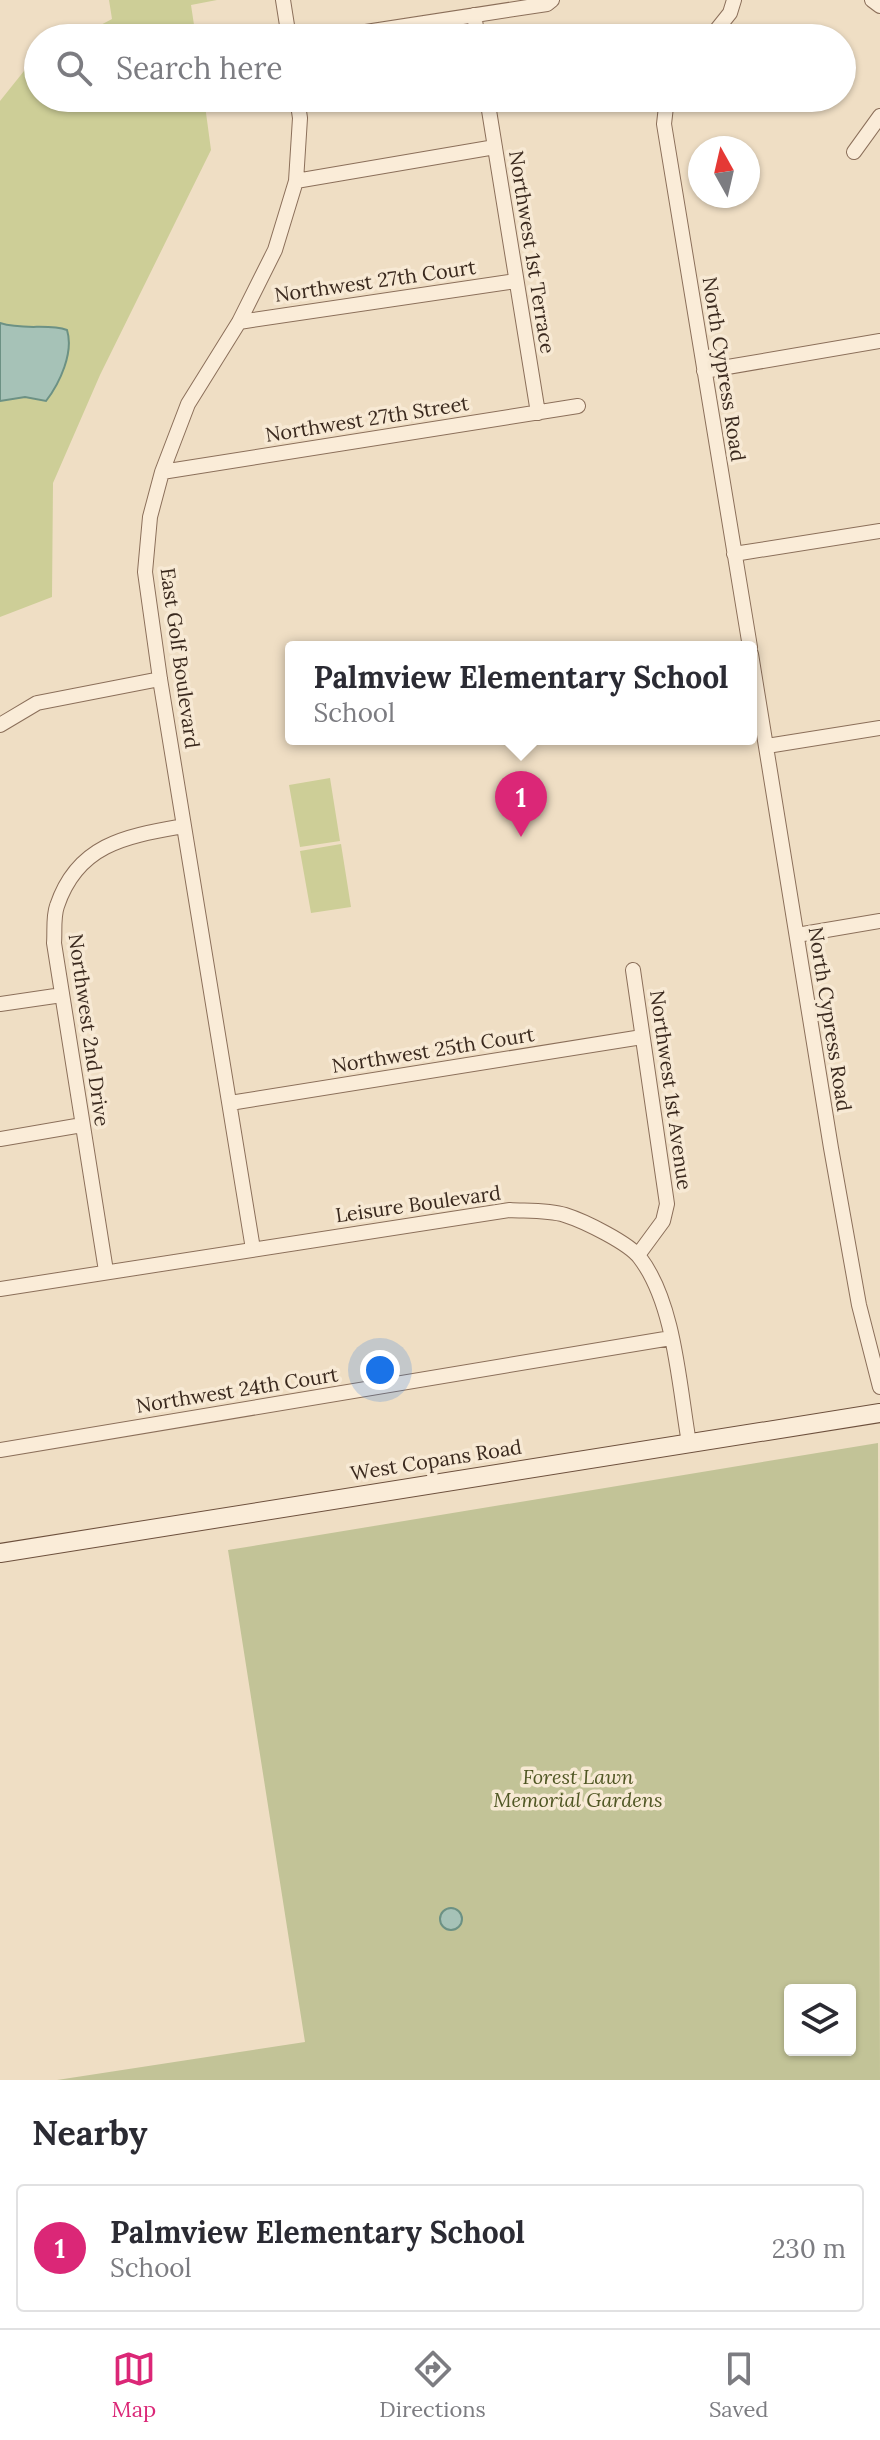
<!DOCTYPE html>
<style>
body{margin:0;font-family:Lora,serif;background:#f2f2f3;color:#2b2b33}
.controls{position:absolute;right:24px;bottom:24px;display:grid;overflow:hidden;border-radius:8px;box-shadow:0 2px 6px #0004}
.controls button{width:72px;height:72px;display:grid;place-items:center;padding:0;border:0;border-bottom:2px solid #e1e1e2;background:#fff;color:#2b2b33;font:40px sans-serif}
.compass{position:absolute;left:688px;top:136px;width:72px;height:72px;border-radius:50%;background:#fff;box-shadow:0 2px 6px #0004;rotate:352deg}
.you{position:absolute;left:380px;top:1370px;width:28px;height:28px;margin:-20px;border:6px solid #fff;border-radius:50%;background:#1a73e8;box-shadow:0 0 0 12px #1a73e833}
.badge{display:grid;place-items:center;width:52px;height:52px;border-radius:50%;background:#db2777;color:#fff;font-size:26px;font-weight:700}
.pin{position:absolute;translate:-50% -66px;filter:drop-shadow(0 2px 4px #0008)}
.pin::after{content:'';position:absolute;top:42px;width:28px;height:24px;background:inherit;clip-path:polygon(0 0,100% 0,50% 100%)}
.popup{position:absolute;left:285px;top:641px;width:472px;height:104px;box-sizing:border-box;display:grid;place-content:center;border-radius:8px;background:#fff;filter:drop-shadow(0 2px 6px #0005);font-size:26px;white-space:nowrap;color:#7c7c81}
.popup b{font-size:30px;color:#2b2b33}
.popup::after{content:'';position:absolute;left:50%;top:100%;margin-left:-16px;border:16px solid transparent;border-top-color:#fff}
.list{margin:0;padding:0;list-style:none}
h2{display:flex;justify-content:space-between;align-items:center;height:104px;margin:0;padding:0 32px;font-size:34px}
h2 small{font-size:26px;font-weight:400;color:#7c7c81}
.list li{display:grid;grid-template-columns:52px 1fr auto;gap:24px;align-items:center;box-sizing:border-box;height:128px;margin:0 16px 16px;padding:0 16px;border:2px solid #e1e1e2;border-radius:8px}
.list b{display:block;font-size:30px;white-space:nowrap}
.list p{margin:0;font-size:26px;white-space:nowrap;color:#7c7c81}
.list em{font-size:26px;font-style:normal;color:#7c7c81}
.icon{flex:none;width:44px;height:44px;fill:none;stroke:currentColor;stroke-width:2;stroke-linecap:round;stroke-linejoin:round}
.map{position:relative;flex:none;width:880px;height:2080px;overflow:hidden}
.search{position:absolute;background:#fff;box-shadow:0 2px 6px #0004;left:24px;right:24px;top:24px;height:88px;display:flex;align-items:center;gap:20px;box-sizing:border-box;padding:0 28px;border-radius:44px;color:#7c7c81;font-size:30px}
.sheet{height:248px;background:#fff}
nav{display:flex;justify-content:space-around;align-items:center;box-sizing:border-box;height:112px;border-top:2px solid #e1e1e2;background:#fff;font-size:22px;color:#7c7c81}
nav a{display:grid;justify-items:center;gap:4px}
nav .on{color:#db2777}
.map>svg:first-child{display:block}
.green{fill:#cdce97}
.cemetery{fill:#c2c397;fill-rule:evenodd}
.water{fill:#a6c2b7;stroke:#6c9184;stroke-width:2}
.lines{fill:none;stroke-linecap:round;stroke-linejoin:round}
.street-casing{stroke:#8b6f5a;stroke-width:16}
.secondary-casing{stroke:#6d503d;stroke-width:20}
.street{stroke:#faecd8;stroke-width:14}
.secondary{stroke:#faecd8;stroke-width:18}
.labels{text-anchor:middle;stroke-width:7;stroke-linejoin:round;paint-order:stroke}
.street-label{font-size:20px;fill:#3a291e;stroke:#f7e9d4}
.park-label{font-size:20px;font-style:italic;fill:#505724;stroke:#f7e9d4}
</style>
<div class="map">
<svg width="880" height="2080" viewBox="0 0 880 2080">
<rect width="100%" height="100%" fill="#efdec4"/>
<path class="green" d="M 109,0 L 217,0 L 191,5 L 196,38 L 76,38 L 112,19 Z
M 38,58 L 38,98 L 204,98 L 211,150 L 100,375 L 53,483 L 52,597 L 0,617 L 0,101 L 32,61 Z
M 330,778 L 340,841 L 300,847 L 289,785 Z
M 341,844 L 351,907 L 311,913 L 300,851 Z"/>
<path class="cemetery" d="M 878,1443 L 880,2080 L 57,2080 L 305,2042 L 228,1550 ZM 790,1990 L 850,1990 L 850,2050 L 790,2050 Z"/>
<path class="water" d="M 0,323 C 24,331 48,323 67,330 C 74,352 60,383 46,401 L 25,397 L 0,401 Z
M440 1919a11 11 0 1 1 22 0a11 11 0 1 1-22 0Z"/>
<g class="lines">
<g class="street-casing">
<path id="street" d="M 283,0 L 289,38
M 872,0 L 880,6
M 474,15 L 478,38
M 327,38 L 547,4 L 552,0
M 710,38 L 730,13 L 734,0
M 487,98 L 538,413
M 667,98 L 664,124 L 750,647
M 854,152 L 880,116
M 296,181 L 495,147
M 239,322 L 516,281
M 704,371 L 880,341
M 162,472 L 578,406
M 734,554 L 880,531
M 751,654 L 831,1148 L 859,1305 L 880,1387
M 0,725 L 37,703 L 160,679
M 767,746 L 880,728
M 797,935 L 880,921
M 633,970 L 667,1204 L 663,1221 L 638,1255
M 0,1004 L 62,995
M 230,1103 L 642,1037
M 0,1139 L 82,1125
M 253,1249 L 160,679 L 145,572 L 150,517 L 162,472 L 188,404 L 239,322 L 275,250 L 296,181 L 300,118 L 297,98
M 106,1271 L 54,943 C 55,932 53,917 57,906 C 78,843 128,836 184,826
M 0,1289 L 510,1210 C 527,1211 549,1210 565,1215 C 584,1221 629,1243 640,1258 C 675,1304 679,1386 689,1443
M 0,1450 L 671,1338"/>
</g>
<g class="secondary-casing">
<path id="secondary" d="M 0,1553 L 880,1413"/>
</g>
<use href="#street" class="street"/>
<use href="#secondary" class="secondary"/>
</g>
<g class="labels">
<g class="street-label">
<text transform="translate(532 252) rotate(81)" y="7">Northwest 1st Terrace</text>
<text transform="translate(375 281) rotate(-8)" y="7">Northwest 27th Court</text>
<text transform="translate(724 369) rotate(81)" y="7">North Cypress Road</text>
<text transform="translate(367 419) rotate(-9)" y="7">Northwest 27th Street</text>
<text transform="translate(180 658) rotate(82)" y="7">East Golf Boulevard</text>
<text transform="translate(830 1019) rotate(81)" y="7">North Cypress Road</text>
<text transform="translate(89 1030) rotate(82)" y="7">Northwest 2nd Drive</text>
<text transform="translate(433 1050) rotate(-9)" y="7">Northwest 25th Court</text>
<text transform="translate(671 1090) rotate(82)" y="7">Northwest 1st Avenue</text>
<text transform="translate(418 1204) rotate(-8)" y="7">Leisure Boulevard</text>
<text transform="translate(237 1390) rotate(-9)" y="7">Northwest 24th Court</text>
<text transform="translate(436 1460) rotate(-9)" y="7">West Copans Road</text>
</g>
<g class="park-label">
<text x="578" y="1784">Forest Lawn<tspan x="578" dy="23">Memorial Gardens</tspan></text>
</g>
</g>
</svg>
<div class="controls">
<button><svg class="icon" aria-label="layers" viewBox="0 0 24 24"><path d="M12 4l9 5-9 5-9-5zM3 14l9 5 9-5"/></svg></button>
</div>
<svg class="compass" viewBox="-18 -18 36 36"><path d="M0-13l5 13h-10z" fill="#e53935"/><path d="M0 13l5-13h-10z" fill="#7c7c81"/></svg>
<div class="you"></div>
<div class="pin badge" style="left:521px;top:837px">1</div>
<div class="popup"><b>Palmview Elementary School</b>School</div>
<div class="search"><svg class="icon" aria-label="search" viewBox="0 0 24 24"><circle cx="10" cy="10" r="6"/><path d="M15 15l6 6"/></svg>Search here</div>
</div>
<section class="sheet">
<h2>Nearby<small></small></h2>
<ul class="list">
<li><span class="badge">1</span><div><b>Palmview Elementary School</b><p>School</p></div><em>230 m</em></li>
</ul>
</section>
<nav>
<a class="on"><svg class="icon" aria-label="map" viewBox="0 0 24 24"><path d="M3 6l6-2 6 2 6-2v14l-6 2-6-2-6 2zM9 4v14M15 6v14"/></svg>Map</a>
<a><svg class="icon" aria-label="directions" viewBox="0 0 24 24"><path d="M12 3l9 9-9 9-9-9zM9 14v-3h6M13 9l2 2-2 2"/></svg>Directions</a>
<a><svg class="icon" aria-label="saved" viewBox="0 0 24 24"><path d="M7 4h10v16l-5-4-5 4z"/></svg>Saved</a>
</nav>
